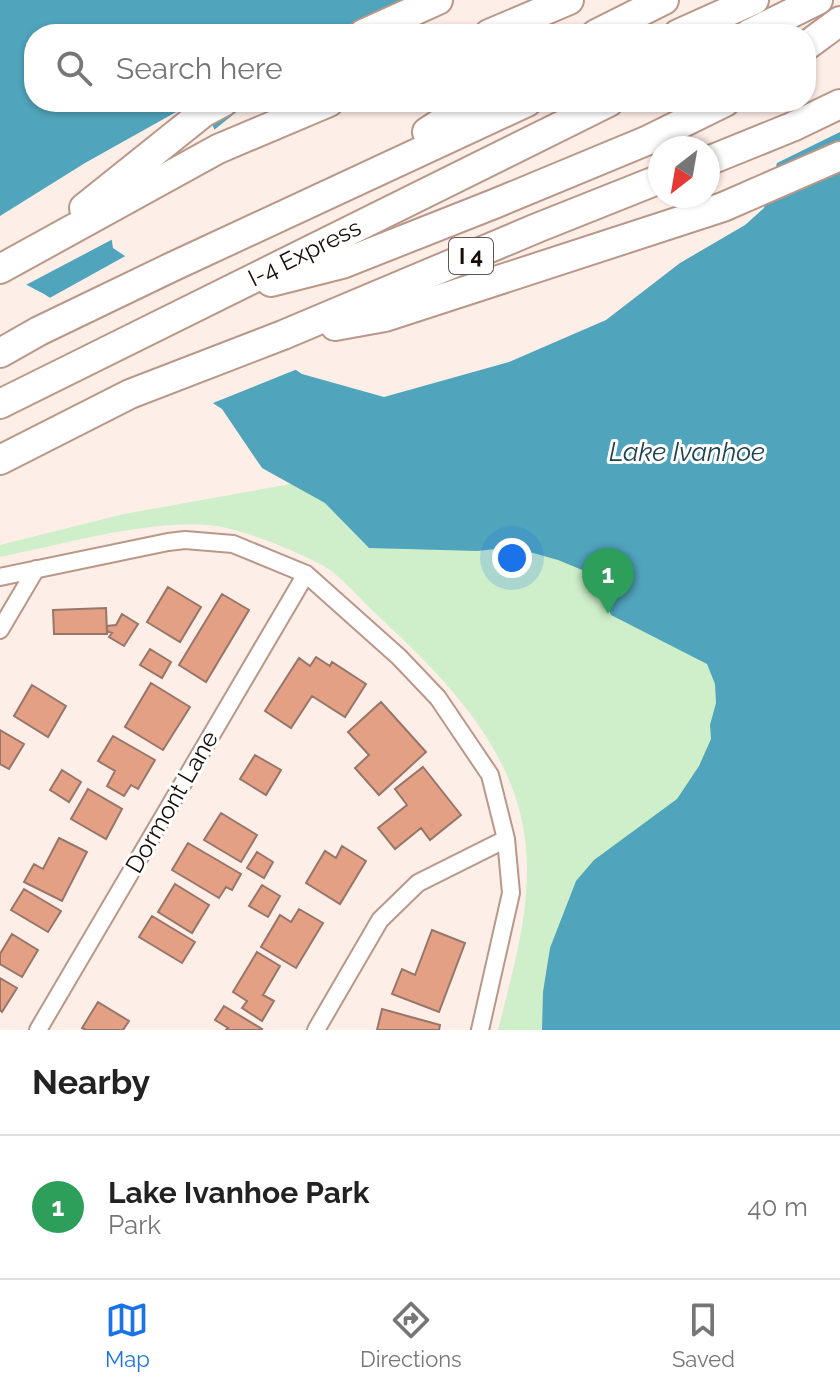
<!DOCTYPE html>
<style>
body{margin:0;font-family:Raleway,sans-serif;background:#f2f2f2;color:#222}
.compass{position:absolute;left:648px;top:136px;width:72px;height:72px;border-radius:50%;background:#fff;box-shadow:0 2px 6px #0004;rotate:211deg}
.you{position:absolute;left:512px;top:558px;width:28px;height:28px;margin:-20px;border:6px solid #fff;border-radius:50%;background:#1a73e8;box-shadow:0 0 0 12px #1a73e833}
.badge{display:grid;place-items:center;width:52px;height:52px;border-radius:50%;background:#1a73e8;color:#fff;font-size:26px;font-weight:700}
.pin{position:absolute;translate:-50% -66px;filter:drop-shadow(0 2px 4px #0008)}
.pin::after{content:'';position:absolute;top:42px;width:28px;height:24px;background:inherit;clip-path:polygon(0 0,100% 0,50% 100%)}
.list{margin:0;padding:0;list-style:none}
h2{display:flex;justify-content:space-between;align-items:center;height:104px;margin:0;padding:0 32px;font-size:34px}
h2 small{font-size:26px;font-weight:400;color:#767676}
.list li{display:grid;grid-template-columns:52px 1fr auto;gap:24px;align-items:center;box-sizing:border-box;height:144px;padding:0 32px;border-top:2px solid #e0e0e0}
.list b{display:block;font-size:30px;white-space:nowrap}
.list p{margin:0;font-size:26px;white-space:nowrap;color:#767676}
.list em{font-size:26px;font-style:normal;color:#767676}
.icon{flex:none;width:44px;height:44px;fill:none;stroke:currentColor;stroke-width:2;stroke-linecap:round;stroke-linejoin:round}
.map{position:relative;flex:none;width:840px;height:1030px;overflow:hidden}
.search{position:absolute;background:#fff;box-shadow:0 2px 6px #0004;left:24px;right:24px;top:24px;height:88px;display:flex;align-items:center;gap:20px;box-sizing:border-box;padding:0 28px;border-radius:32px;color:#767676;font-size:30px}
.sheet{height:248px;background:#fff}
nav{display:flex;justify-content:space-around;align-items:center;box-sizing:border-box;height:112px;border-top:2px solid #e0e0e0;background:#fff;font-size:22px;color:#767676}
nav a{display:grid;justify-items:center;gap:4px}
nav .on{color:#1a73e8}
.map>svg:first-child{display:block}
.green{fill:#ceefc9}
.water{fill:#50a4bc}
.pier{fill:#feeee8}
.building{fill:#e3a085;stroke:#977669;stroke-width:2}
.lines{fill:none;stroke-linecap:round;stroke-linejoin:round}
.minor-casing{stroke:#b99789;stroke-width:20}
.motorway-casing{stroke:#b99789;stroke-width:32}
.minor{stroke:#fff;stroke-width:16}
.motorway{stroke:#fff;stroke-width:28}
.labels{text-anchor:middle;stroke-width:6;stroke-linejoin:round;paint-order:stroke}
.shield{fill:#fff;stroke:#5e5652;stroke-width:2}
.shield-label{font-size:22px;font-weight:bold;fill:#190d08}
.street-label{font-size:24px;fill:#190d08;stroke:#fff}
.water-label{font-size:26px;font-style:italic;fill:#1c434e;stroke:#fff}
</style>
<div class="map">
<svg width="840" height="1030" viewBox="0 0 840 1030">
<rect width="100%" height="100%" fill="#feeee8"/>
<path class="green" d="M 840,226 L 840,1030 L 498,1030 C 515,961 537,892 522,821 C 503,734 436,670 373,611 C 358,597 342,577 324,566 C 298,552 245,530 216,526 C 151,518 65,544 0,557 L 0,545 L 124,514 L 374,469 Z"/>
<path class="water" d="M 0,0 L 401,0 L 336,34 L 34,34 L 34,102 L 249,102 L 149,182 L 111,235 L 113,248 L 302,374 L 384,397 L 509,362 L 606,320 L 680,263 L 745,225 L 764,208 L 777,163 L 840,132 L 840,1030 L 542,1030 L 543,992 L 550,948 L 576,881 L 594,860 L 677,799 L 699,766 L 711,739 L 710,725 L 716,703 L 715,684 L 707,664 L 611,615 L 592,574 L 558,560 L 512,547 L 478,551 L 369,548 L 325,503 L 262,468 L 222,409 L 44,294 L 0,271 Z"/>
<path class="pier" d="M 194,102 L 250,102 L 211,122 L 216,133 L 152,185 L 125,219 L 115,238 L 22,287 L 0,275 L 0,216 L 85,163 Z
M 129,254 L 300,368 L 208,405 L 46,300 Z"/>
<path class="building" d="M 168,587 L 201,607 L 180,642 L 147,622 Z
M 222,594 L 249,610 L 206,682 L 179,665 Z
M 106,608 L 107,634 L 54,634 L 53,610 Z
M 122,614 L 138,624 L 124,646 L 109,637 L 112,633 L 107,631 L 107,626 L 116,625 Z
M 150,649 L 171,662 L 162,678 L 140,665 Z
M 316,657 L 330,666 L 332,662 L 366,684 L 345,717 L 312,696 L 291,728 L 265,711 L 299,658 L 310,666 Z
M 151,683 L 190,707 L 163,750 L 125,727 Z
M 32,685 L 66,706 L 48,737 L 14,716 Z
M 381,702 L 426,752 L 379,795 L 355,768 L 369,755 L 348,732 Z
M 0,730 L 24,744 L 9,769 L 0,764 Z
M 113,736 L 155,760 L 138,789 L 131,785 L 124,796 L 107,786 L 115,771 L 98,761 Z
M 255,755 L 281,770 L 266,795 L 240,779 Z
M 423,767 L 461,815 L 430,840 L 421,828 L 395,849 L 378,828 L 407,805 L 395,789 Z
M 62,770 L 81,782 L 69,802 L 50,790 Z
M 88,789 L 122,809 L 106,839 L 71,819 Z
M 221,813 L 257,835 L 241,862 L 204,840 Z
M 59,838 L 87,852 L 62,901 L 24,882 L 34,864 L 43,869 Z
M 188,843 L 241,874 L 232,890 L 226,887 L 219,898 L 172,870 Z
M 342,846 L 366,861 L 340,904 L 306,883 L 325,851 L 336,858 Z
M 257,852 L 273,862 L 264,878 L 247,868 Z
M 175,884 L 209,905 L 192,933 L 158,912 Z
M 262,885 L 280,896 L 268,917 L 249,906 Z
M 24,889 L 61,911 L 48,932 L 11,910 Z
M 299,909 L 323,923 L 296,968 L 261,947 L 280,915 L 291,922 Z
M 152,916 L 195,942 L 182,963 L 139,937 Z
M 432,930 L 465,943 L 439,1012 L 392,994 L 402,969 L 415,975 Z
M 12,934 L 38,950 L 22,977 L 0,964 L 0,954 Z
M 257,952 L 280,966 L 263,995 L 274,1001 L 262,1021 L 242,1008 L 247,1001 L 233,992 Z
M 0,978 L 17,988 L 2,1012 L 0,1010 Z
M 98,1002 L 129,1021 L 123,1030 L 86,1030 L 82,1028 Z
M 224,1006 L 262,1029 L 261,1030 L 226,1030 L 228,1028 L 215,1020 Z
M 382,1009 L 440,1025 L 439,1030 L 377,1030 Z"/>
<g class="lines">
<g class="minor-casing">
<path id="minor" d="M 0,577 L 168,542 L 185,540 L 233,544 L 306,574 L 399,657 L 438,698 L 490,775 L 506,839 L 511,893 L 480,1030
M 0,630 L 36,569
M 38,1030 L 306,574
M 316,1030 L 380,920 L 418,883 L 506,839"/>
</g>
<g class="motorway-casing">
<g id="motorway">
<path d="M 363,34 L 438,0"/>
<path d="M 489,34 L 569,0"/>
<path d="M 596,34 L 664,0"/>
<path d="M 678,34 L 754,0"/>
<path d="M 749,34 L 818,0"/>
<path d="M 806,46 L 840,21"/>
<path d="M 427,132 L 473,102"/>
<path d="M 708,161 L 792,127 L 840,104"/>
<path d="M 84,208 L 204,112 L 223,102"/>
<path d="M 0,269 L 218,149 L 329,102"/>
<path d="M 271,282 L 342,264 L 494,204 L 646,141 L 725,102"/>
<path d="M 335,326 L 385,317 L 723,207 L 840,156"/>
<path d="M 0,353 L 39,331 L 174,266 L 527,102"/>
<path id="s1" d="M 0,404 L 609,102"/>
<path d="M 0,460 L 130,394 L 283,335 L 537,228 L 660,179"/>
</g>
</g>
<use href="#minor" class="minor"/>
<use href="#motorway" class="motorway"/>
</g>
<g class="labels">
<rect class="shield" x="449" y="238" width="44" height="36" rx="6"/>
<g class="shield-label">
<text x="471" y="264">I 4</text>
</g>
<g class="street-label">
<text dy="8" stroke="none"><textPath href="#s1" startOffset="340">I-4 Express</textPath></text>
<text transform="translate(172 802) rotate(-60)" y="8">Dormont Lane</text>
</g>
<g class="water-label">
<text x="687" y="461">Lake Ivanhoe</text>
</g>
</g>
</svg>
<svg class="compass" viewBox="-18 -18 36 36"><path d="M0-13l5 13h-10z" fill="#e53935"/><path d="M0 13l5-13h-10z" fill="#767676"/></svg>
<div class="you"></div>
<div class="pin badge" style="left:608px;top:614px;background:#2e9e5b">1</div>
<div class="search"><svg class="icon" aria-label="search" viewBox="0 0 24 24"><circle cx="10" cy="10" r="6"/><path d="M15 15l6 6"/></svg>Search here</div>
</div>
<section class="sheet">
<h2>Nearby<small></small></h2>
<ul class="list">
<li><span class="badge" style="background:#2e9e5b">1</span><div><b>Lake Ivanhoe Park</b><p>Park</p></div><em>40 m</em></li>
</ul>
</section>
<nav>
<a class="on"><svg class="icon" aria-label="map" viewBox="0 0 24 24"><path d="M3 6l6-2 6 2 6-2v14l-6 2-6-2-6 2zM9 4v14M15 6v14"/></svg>Map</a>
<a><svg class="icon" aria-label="directions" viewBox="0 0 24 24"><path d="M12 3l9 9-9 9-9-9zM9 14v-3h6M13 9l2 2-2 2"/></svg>Directions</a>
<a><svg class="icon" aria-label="saved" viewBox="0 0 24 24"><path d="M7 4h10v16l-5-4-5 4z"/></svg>Saved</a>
</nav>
